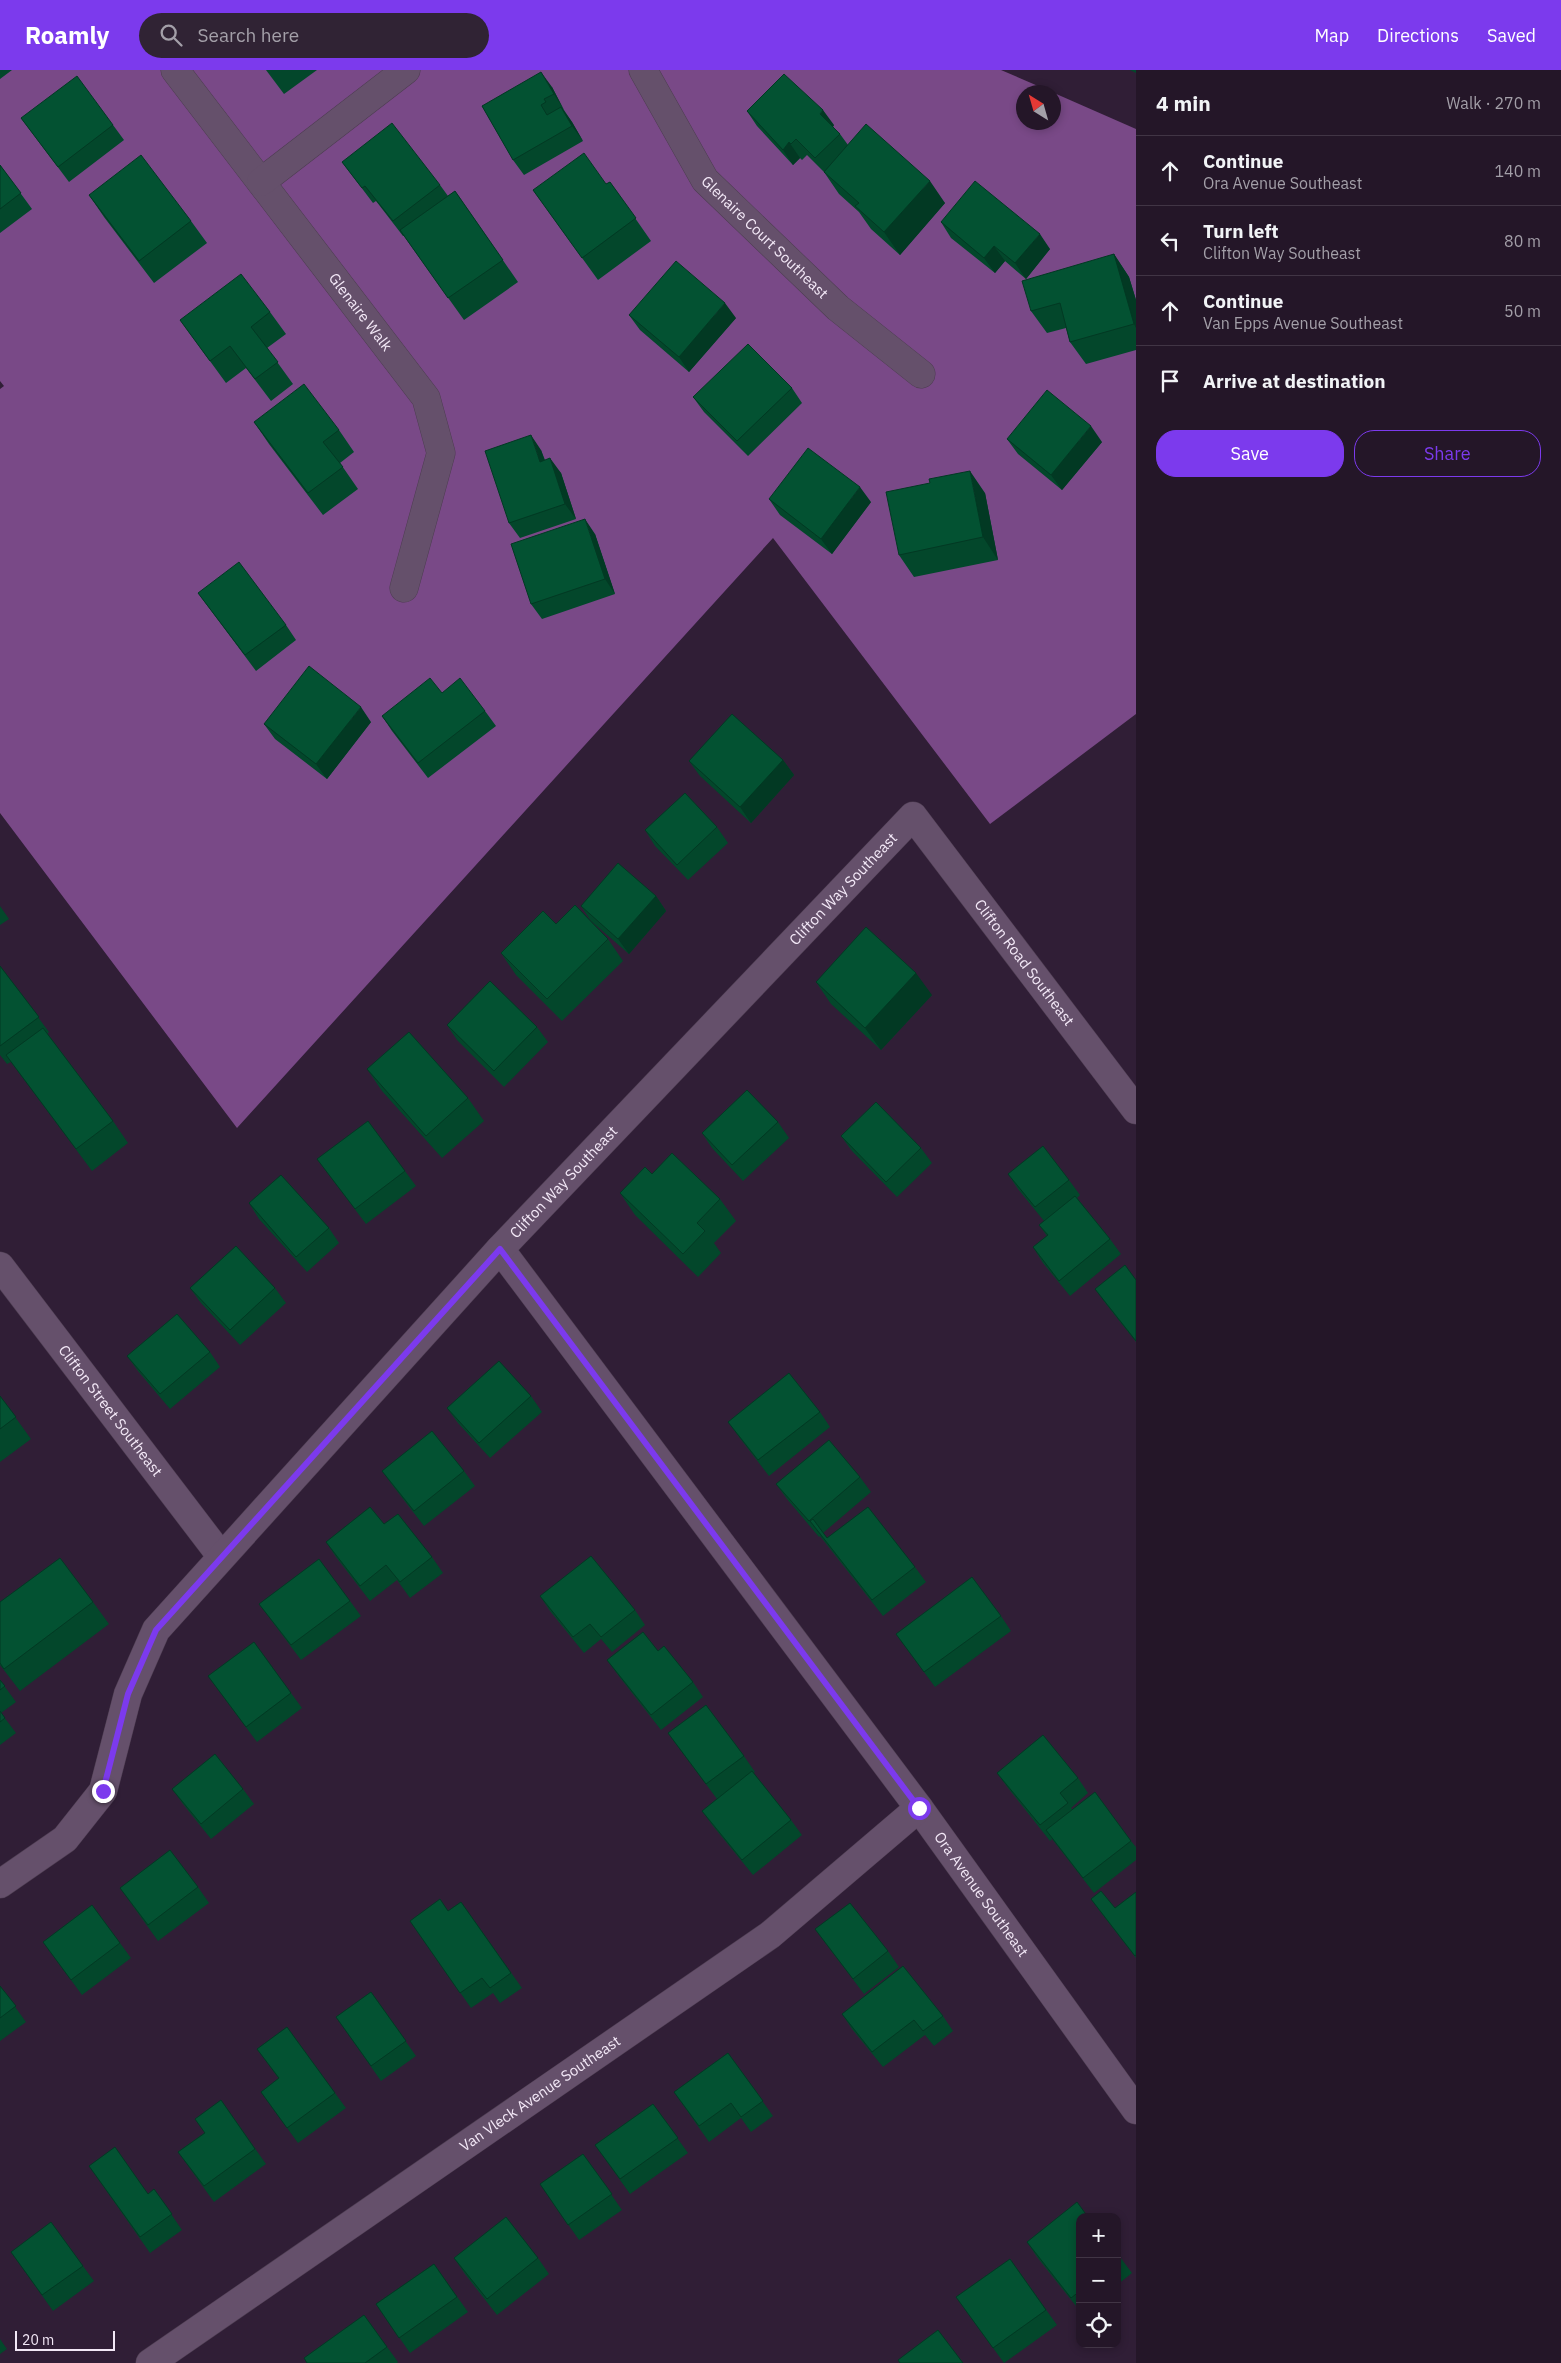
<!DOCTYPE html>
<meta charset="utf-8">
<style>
body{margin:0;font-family:"IBM Plex Sans",sans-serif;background:#302334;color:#f1f3f6}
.controls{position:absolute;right:15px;bottom:15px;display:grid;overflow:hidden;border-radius:10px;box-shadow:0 2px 8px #0003}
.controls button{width:45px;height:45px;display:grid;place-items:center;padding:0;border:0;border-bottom:1px solid #413545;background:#241628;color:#f1f3f6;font:25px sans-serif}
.compass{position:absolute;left:1016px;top:15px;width:45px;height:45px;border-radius:50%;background:#241628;box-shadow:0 2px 8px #0003;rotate:323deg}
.scale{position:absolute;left:15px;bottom:12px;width:100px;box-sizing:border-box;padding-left:5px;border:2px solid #f3e8f7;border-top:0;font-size:14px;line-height:18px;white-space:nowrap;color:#f3e8f7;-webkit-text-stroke:4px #301e36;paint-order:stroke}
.stop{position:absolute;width:15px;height:15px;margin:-11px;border:4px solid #7c3aed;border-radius:50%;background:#fff}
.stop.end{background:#7c3aed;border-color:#fff;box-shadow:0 1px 5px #0008}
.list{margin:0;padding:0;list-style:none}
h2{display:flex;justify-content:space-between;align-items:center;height:65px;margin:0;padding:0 20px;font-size:21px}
h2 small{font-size:16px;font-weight:400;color:#a39fa8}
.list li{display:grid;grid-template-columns:32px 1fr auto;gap:15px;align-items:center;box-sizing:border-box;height:70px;padding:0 20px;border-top:1px solid #413545}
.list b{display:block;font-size:19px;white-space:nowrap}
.list p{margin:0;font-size:16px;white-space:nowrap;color:#a39fa8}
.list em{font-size:16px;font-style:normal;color:#a39fa8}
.actions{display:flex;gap:10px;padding:15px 20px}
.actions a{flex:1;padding:11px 0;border:1px solid #7c3aed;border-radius:20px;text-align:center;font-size:18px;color:#7c3aed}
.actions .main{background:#7c3aed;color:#fff}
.icon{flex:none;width:28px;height:28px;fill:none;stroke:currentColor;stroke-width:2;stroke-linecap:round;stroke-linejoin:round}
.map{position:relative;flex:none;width:1136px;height:2293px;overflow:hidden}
header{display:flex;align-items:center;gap:30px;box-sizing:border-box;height:70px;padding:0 25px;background:#7c3aed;color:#fff}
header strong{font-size:24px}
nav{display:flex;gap:28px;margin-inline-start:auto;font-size:18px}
.search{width:350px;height:45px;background:#302334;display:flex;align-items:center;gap:12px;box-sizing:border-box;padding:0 18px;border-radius:28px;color:#a39fa8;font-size:19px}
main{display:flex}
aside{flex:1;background:#241628}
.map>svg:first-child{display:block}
.forest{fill:#794987}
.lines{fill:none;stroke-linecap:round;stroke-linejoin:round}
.minor-casing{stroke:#4d3d51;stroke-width:29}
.minor{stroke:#65506b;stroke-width:28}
.wall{fill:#03472b}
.shaded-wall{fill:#023923}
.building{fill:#035232;stroke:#023923}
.route{stroke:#7c3aed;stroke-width:6}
.labels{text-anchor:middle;stroke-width:5;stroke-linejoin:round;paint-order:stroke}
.street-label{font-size:15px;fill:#f3e8f7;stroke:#301e36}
</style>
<header>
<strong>Roamly</strong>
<div class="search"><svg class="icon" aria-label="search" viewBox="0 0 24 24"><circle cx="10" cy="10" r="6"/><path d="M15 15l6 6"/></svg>Search here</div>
<nav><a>Map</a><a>Directions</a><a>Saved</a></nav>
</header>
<main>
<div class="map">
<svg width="1136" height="2293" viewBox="0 0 1136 2293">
<rect width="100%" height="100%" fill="#301e36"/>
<path class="forest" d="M 0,0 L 1001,0 L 1052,22 L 1024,22 L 1024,52 L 1054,52 L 1054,23 L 1136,59 L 1136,644 L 990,754 L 773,468 L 237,1058 L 0,743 L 0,319 L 4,316 L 0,311 Z"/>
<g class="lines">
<g class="minor-casing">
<g id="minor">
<path id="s1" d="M 175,0 L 426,328 L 441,383 L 404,518"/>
<path id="s2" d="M 643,0 L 705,110 L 838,238 L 921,304"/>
<path d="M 261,112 L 406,0"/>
<path id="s3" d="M 500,1179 L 919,1738 L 1136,2040"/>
<path id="s4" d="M 0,1196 L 221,1486"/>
<path id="s5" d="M 0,1814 L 65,1769 L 103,1721 L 128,1624 L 156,1560 L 500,1179 L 913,746 L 1136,1040"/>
<path id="s6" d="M 150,2293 L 770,1865 L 919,1738"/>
</g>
</g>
<use href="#minor" class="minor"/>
</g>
<path class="wall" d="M 0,0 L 12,0 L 0,9 Z
M 266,0 L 317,0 L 284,24 Z
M 1130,0 L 1136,0 L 1136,3 Z
M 552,17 L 564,40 L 572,52 L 583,71 L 524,105 L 513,90 L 482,36 Z
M 747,41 L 834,55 L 833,57 L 840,64 L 848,75 L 945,133 L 900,185 L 871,159 L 859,142 L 839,124 L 824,102 L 807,85 L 802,90 L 800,88 L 793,95 L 757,56 Z
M 21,48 L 113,55 L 124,70 L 69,112 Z
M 342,92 L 440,115 L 448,126 L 455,121 L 518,212 L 464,250 L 404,166 L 403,166 L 376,131 L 373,133 Z
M 0,95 L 32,139 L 0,163 Z
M 610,112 L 651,171 L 598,210 L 533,120 L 606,114 Z
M 89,125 L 191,151 L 207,173 L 154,213 L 104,147 Z
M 941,152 L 1050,179 L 1026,209 L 1005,191 L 995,203 L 951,168 Z
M 1114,184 L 1129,207 L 1136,230 L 1136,280 L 1086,294 L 1070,272 L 1066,258 L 1047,263 L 1031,241 Z
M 270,242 L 286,264 L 267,278 L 293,314 L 271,331 L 246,298 L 226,313 L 180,250 Z
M 629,245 L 736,248 L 689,302 L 640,260 Z
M 792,318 L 802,333 L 748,386 L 704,342 L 693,327 Z
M 254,352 L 339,360 L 354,382 L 340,393 L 358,419 L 323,445 L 269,374 Z
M 1007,369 L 1102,372 L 1062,420 L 1018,384 Z
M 541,380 L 545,390 L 561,403 L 576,449 L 520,468 L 509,453 Z
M 985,423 L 998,490 L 914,507 L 899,485 Z
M 769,429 L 871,432 L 832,484 L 780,445 Z
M 595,464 L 615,524 L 542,549 L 531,534 Z
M 198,523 L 286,555 L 296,570 L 256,601 Z
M 442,623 L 485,641 L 496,656 L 428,708 L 392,661 L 382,646 Z
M 371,652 L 327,709 L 275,669 L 264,654 Z
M 783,690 L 794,705 L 751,753 L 700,706 L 689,691 Z
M 717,757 L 728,773 L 688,810 L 655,776 L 645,760 Z
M 656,826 L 666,841 L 629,884 L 591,851 L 581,836 Z
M 0,836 L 9,849 L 0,855 Z
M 556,854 L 608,869 L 623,891 L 562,951 L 516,905 L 501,883 Z
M 0,896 L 49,962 L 47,964 L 113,1051 L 128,1073 L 92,1101 L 11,992 L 7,994 L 0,985 Z
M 816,912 L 932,925 L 881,980 L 831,934 Z
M 447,955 L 537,957 L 548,972 L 504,1017 L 457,970 Z
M 367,999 L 468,1028 L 484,1051 L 442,1088 L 382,1021 Z
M 778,1052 L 789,1068 L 743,1111 L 712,1078 L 702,1063 Z
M 841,1066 L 921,1078 L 932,1093 L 897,1127 L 852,1081 Z
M 317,1089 L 405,1101 L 416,1116 L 366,1154 Z
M 652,1104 L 720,1129 L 736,1151 L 714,1173 L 721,1183 L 698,1207 L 635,1145 L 620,1123 Z
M 1008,1104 L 1069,1110 L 1080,1125 L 1077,1128 L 1110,1169 L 1121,1184 L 1070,1226 L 1043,1193 L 1033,1177 L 1047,1166 L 1039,1155 L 1044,1151 L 1018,1119 Z
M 249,1133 L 329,1158 L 339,1173 L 307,1202 L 259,1149 Z
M 1136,1210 L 1136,1272 L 1106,1234 L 1095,1219 Z
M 190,1218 L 275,1218 L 286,1233 L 240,1275 L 201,1233 Z
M 210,1282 L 220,1297 L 170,1339 L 138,1301 L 127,1286 Z
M 0,1326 L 31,1369 L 0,1392 Z
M 531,1326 L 542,1342 L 490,1388 L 458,1353 L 447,1338 Z
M 820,1342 L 830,1357 L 769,1406 L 739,1367 L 728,1352 Z
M 382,1401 L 464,1401 L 475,1416 L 424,1456 L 393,1416 Z
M 860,1407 L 871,1422 L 823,1463 L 827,1468 L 915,1497 L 926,1512 L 883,1546 L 820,1466 L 819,1467 L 787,1429 L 776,1414 Z
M 384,1454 L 432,1487 L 443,1503 L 410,1528 L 397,1510 L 370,1531 L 336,1487 L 326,1472 Z
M 540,1526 L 635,1540 L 645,1555 L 612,1582 L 601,1569 L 584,1583 L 550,1541 Z
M 350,1531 L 361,1546 L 301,1590 L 259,1534 Z
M 0,1532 L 93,1532 L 109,1554 L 20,1621 L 0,1595 Z
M 1001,1546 L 1011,1561 L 935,1617 L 896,1564 Z
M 607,1590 L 693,1612 L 703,1627 L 661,1660 L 618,1605 Z
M 208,1606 L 291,1623 L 302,1638 L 257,1672 Z
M 0,1610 L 16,1632 L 1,1643 L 16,1663 L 0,1675 Z
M 668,1663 L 744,1686 L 755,1702 L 753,1703 L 791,1750 L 802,1765 L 753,1805 L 713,1756 L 702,1741 L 717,1729 Z
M 997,1703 L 1078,1708 L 1088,1723 L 1071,1738 L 1072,1739 L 1131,1771 L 1136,1777 L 1136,1790 L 1094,1823 L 1052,1769 L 1050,1771 L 1008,1718 Z
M 172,1719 L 243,1719 L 254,1734 L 211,1769 L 183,1734 Z
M 198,1817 L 209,1833 L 158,1871 L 120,1818 Z
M 1136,1822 L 1136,1888 L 1102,1844 L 1091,1829 L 1115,1838 Z
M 461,1832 L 522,1918 L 500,1933 L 493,1923 L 471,1938 L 410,1851 L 448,1841 Z
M 815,1859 L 888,1881 L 899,1897 L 864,1924 L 826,1874 Z
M 43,1872 L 120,1873 L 131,1888 L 82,1925 Z
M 0,1916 L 26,1952 L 0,1971 Z
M 371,1922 L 416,1986 L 381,2011 L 336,1947 Z
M 842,1944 L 943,1946 L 953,1961 L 934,1976 L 925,1965 L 883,1997 L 852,1959 Z
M 257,1979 L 335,2023 L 346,2038 L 298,2073 L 261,2022 L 279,2009 Z
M 728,1983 L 773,2046 L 751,2062 L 741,2048 L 709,2072 L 674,2022 Z
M 221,2030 L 266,2094 L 214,2132 L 178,2082 L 204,2063 Z
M 653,2034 L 688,2083 L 630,2124 L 595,2075 Z
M 583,2084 L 622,2140 L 579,2170 L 540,2114 Z
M 89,2096 L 148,2124 L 154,2119 L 182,2160 L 150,2183 Z
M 1080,2147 L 1080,2241 L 1037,2187 L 1027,2172 Z
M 11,2182 L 83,2196 L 94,2211 L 53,2241 Z
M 1117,2183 L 1132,2203 L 1117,2215 Z
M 454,2188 L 538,2188 L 549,2204 L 497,2245 L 465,2204 Z
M 1010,2189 L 1057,2255 L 1004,2293 L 956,2227 Z
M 434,2194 L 468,2242 L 410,2283 L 376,2234 Z
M 364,2245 L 398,2292 L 397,2293 L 307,2293 Z
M 0,2269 L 7,2279 L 0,2284 Z"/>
<path class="shaded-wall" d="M 541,2 L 552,17 L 564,40 L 554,24 Z
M 561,37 L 572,52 L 583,71 L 572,56 Z
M 823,40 L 834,55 L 831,59 L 820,44 Z
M 789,72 L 800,88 L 793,95 L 783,80 Z
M 930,111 L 945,133 L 900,185 L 884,162 Z
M 1040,164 L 1050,179 L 1026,209 L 1015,193 Z
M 994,176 L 1005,191 L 995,203 L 984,188 Z
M 1114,184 L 1129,207 L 1136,230 L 1136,258 L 1134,254 Z
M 725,233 L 736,248 L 689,302 L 679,287 Z
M 1091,356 L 1102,372 L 1062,420 L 1051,405 Z
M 531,365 L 541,380 L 550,407 L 540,392 Z
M 550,388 L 561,403 L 576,449 L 565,434 Z
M 970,401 L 985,423 L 998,490 L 983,467 Z
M 860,417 L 871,432 L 832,484 L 821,469 Z
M 585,449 L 595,464 L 615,524 L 605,509 Z
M 361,637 L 371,652 L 327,709 L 316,694 Z
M 783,690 L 794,705 L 751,753 L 740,737 Z
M 656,826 L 666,841 L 629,884 L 618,869 Z
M 916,903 L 932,925 L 881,980 L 865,958 Z"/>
<path class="building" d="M 541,2 L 554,24 L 544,29 L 546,32 L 541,35 L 547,45 L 561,37 L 572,56 L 513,90 L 482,36 Z
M 784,4 L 823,40 L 820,44 L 840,64 L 815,88 L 796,69 L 791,74 L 789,72 L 783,80 L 747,41 Z
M 77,6 L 113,55 L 58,97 L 21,48 Z
M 392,53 L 440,115 L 393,151 L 365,116 L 362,118 L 342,92 Z
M 866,54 L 930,111 L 884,162 L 855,136 L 859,133 L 824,102 Z
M 584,83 L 606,114 L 610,112 L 636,148 L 582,188 L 533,120 Z
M 141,85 L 191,151 L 139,191 L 89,125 Z
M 0,95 L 21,123 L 0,139 Z
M 975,111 L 1040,164 L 1015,193 L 994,176 L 984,188 L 941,152 Z
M 455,121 L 503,190 L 448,228 L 400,160 Z
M 1114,184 L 1134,254 L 1070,272 L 1060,233 L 1031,241 L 1022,211 Z
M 676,191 L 725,233 L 679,287 L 629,245 Z
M 241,204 L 270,242 L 251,257 L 278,292 L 255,309 L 230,276 L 210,291 L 180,250 Z
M 748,274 L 792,318 L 737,371 L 693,327 Z
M 304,314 L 339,360 L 323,372 L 343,397 L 308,423 L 254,352 Z
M 1047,320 L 1091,356 L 1051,405 L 1007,369 Z
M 531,365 L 540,392 L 550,388 L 565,434 L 509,453 L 485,381 Z
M 808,378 L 860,417 L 821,469 L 769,429 Z
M 970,401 L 983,467 L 899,485 L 886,422 L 930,413 L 929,409 Z
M 585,449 L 605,509 L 531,534 L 511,474 Z
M 239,492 L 286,555 L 245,585 L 198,523 Z
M 309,596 L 361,637 L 316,694 L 264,654 Z
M 430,608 L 442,623 L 460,608 L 485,641 L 418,693 L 382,646 Z
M 732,644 L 783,690 L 740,737 L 689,691 Z
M 685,723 L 717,757 L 677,795 L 645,760 Z
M 618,793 L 656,826 L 618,869 L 581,836 Z
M 575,835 L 608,869 L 547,929 L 501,883 L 543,841 L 556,854 Z
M 866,857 L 916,903 L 865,958 L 816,912 Z
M 0,896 L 39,947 L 0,976 Z
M 490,911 L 537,957 L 494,1001 L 447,955 Z
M 43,958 L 113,1051 L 76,1079 L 6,985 Z
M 409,962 L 468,1028 L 426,1066 L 367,999 Z
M 747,1020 L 778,1052 L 732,1095 L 702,1063 Z
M 876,1032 L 921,1078 L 886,1112 L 841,1066 Z
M 368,1051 L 405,1101 L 355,1139 L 317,1089 Z
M 1043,1076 L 1069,1110 L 1035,1137 L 1008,1104 Z
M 672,1083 L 720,1129 L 697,1153 L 705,1161 L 683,1184 L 620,1123 L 645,1097 L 652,1104 Z
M 281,1105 L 329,1158 L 296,1187 L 249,1133 Z
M 1075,1126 L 1110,1169 L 1059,1211 L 1033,1177 L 1048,1165 L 1039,1155 Z
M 236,1176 L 275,1218 L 230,1260 L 190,1218 Z
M 1125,1195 L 1136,1210 L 1136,1271 L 1095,1219 Z
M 177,1244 L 210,1282 L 160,1324 L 127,1286 Z
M 499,1291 L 531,1326 L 479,1373 L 447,1338 Z
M 789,1303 L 820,1342 L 758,1390 L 728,1352 Z
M 0,1326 L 16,1347 L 0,1359 Z
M 432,1361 L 464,1401 L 414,1441 L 382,1401 Z
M 829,1370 L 860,1407 L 809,1451 L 776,1414 Z
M 370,1437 L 384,1454 L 398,1444 L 432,1487 L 400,1512 L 386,1495 L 360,1516 L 326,1472 Z
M 868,1437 L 915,1497 L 872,1530 L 810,1451 L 813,1449 L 827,1468 Z
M 591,1486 L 635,1540 L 601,1567 L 590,1554 L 573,1567 L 540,1526 Z
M 60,1488 L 93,1532 L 4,1599 L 0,1593 L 0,1532 Z
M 319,1489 L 350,1531 L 291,1575 L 259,1534 Z
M 972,1507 L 1001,1546 L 924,1602 L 896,1564 Z
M 643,1562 L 658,1581 L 664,1576 L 693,1612 L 651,1645 L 607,1590 Z
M 254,1572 L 291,1623 L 246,1657 L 208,1606 Z
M 0,1610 L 5,1616 L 0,1620 Z
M 706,1635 L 744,1686 L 706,1714 L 668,1663 Z
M 0,1641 L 5,1648 L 0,1652 Z
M 1043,1665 L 1078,1708 L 1060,1723 L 1068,1733 L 1040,1755 L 997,1703 Z
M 215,1684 L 243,1719 L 201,1754 L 172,1719 Z
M 752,1701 L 791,1750 L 742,1790 L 702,1741 Z
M 1095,1722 L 1131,1771 L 1083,1808 L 1046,1760 Z
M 170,1780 L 198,1817 L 148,1855 L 120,1818 Z
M 1101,1821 L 1115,1838 L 1136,1822 L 1136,1885 L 1135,1886 L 1091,1829 Z
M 440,1829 L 448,1841 L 461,1832 L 511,1903 L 490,1918 L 482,1908 L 460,1923 L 410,1851 Z
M 850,1833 L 888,1881 L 853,1909 L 815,1859 Z
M 92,1835 L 120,1873 L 71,1910 L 43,1872 Z
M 903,1896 L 943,1946 L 923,1961 L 914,1950 L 872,1982 L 842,1944 Z
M 0,1916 L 16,1936 L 0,1948 Z
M 371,1922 L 406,1971 L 371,1996 L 336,1947 Z
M 287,1957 L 335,2023 L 287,2058 L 261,2022 L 279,2008 L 257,1979 Z
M 728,1983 L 763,2031 L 741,2047 L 731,2033 L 699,2056 L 674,2022 Z
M 221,2030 L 255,2079 L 204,2116 L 178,2082 L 205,2063 L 195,2049 Z
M 653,2034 L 678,2068 L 620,2109 L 595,2075 Z
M 115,2077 L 148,2124 L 154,2119 L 172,2144 L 140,2167 L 89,2096 Z
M 583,2084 L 612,2124 L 568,2155 L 540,2114 Z
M 1077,2132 L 1088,2147 L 1080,2147 L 1080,2221 L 1071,2228 L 1027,2172 Z
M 506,2147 L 538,2188 L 487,2229 L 454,2188 Z
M 51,2152 L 83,2196 L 42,2225 L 11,2182 Z
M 1117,2183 L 1121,2188 L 1117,2191 Z
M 1010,2189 L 1046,2240 L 993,2278 L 956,2227 Z
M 434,2194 L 457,2227 L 399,2268 L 376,2234 Z
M 364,2245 L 387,2277 L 365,2293 L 307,2293 L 304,2288 Z
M 938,2260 L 963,2293 L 900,2293 L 898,2290 Z"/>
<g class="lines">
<path class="route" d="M 103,1721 L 128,1624 L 156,1560 L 500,1179 L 919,1738"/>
</g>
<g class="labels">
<g class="street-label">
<text dy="5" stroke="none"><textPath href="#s2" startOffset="209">Glenaire Court Southeast</textPath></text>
<text dy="5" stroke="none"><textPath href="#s1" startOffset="305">Glenaire Walk</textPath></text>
<text dy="5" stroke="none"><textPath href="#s5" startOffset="1321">Clifton Way Southeast</textPath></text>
<text dy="5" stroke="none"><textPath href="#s5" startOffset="1606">Clifton Road Southeast</textPath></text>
<text dy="5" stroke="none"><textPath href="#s5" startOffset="916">Clifton Way Southeast</textPath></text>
<text dy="5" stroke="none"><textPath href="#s4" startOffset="182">Clifton Street Southeast</textPath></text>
<text dy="5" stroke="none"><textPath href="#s3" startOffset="805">Ora Avenue Southeast</textPath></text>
<text dy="5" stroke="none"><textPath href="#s6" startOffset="474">Van Vleck Avenue Southeast</textPath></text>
</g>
</g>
</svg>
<div class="controls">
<button>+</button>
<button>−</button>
<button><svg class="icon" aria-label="locate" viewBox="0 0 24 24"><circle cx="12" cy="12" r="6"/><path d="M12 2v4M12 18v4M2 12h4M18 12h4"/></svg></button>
</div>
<svg class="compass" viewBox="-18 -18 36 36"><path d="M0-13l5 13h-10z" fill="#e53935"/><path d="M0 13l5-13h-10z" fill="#a39fa8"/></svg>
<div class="scale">20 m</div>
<div class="stop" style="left:919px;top:1738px"></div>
<div class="stop end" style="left:103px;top:1721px"></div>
</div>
<aside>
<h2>4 min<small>Walk · 270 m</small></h2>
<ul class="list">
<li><svg class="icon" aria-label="ahead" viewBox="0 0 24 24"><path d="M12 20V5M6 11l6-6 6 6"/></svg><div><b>Continue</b><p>Ora Avenue Southeast</p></div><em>140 m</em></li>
<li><svg class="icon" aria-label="left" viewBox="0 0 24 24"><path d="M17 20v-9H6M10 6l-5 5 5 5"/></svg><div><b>Turn left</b><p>Clifton Way Southeast</p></div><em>80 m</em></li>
<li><svg class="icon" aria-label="ahead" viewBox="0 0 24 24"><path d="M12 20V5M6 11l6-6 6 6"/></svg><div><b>Continue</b><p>Van Epps Avenue Southeast</p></div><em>50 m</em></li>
<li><svg class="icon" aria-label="arrive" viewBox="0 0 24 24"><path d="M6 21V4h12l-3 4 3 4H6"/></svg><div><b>Arrive at destination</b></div></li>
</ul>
<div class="actions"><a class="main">Save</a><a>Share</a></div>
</aside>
</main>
